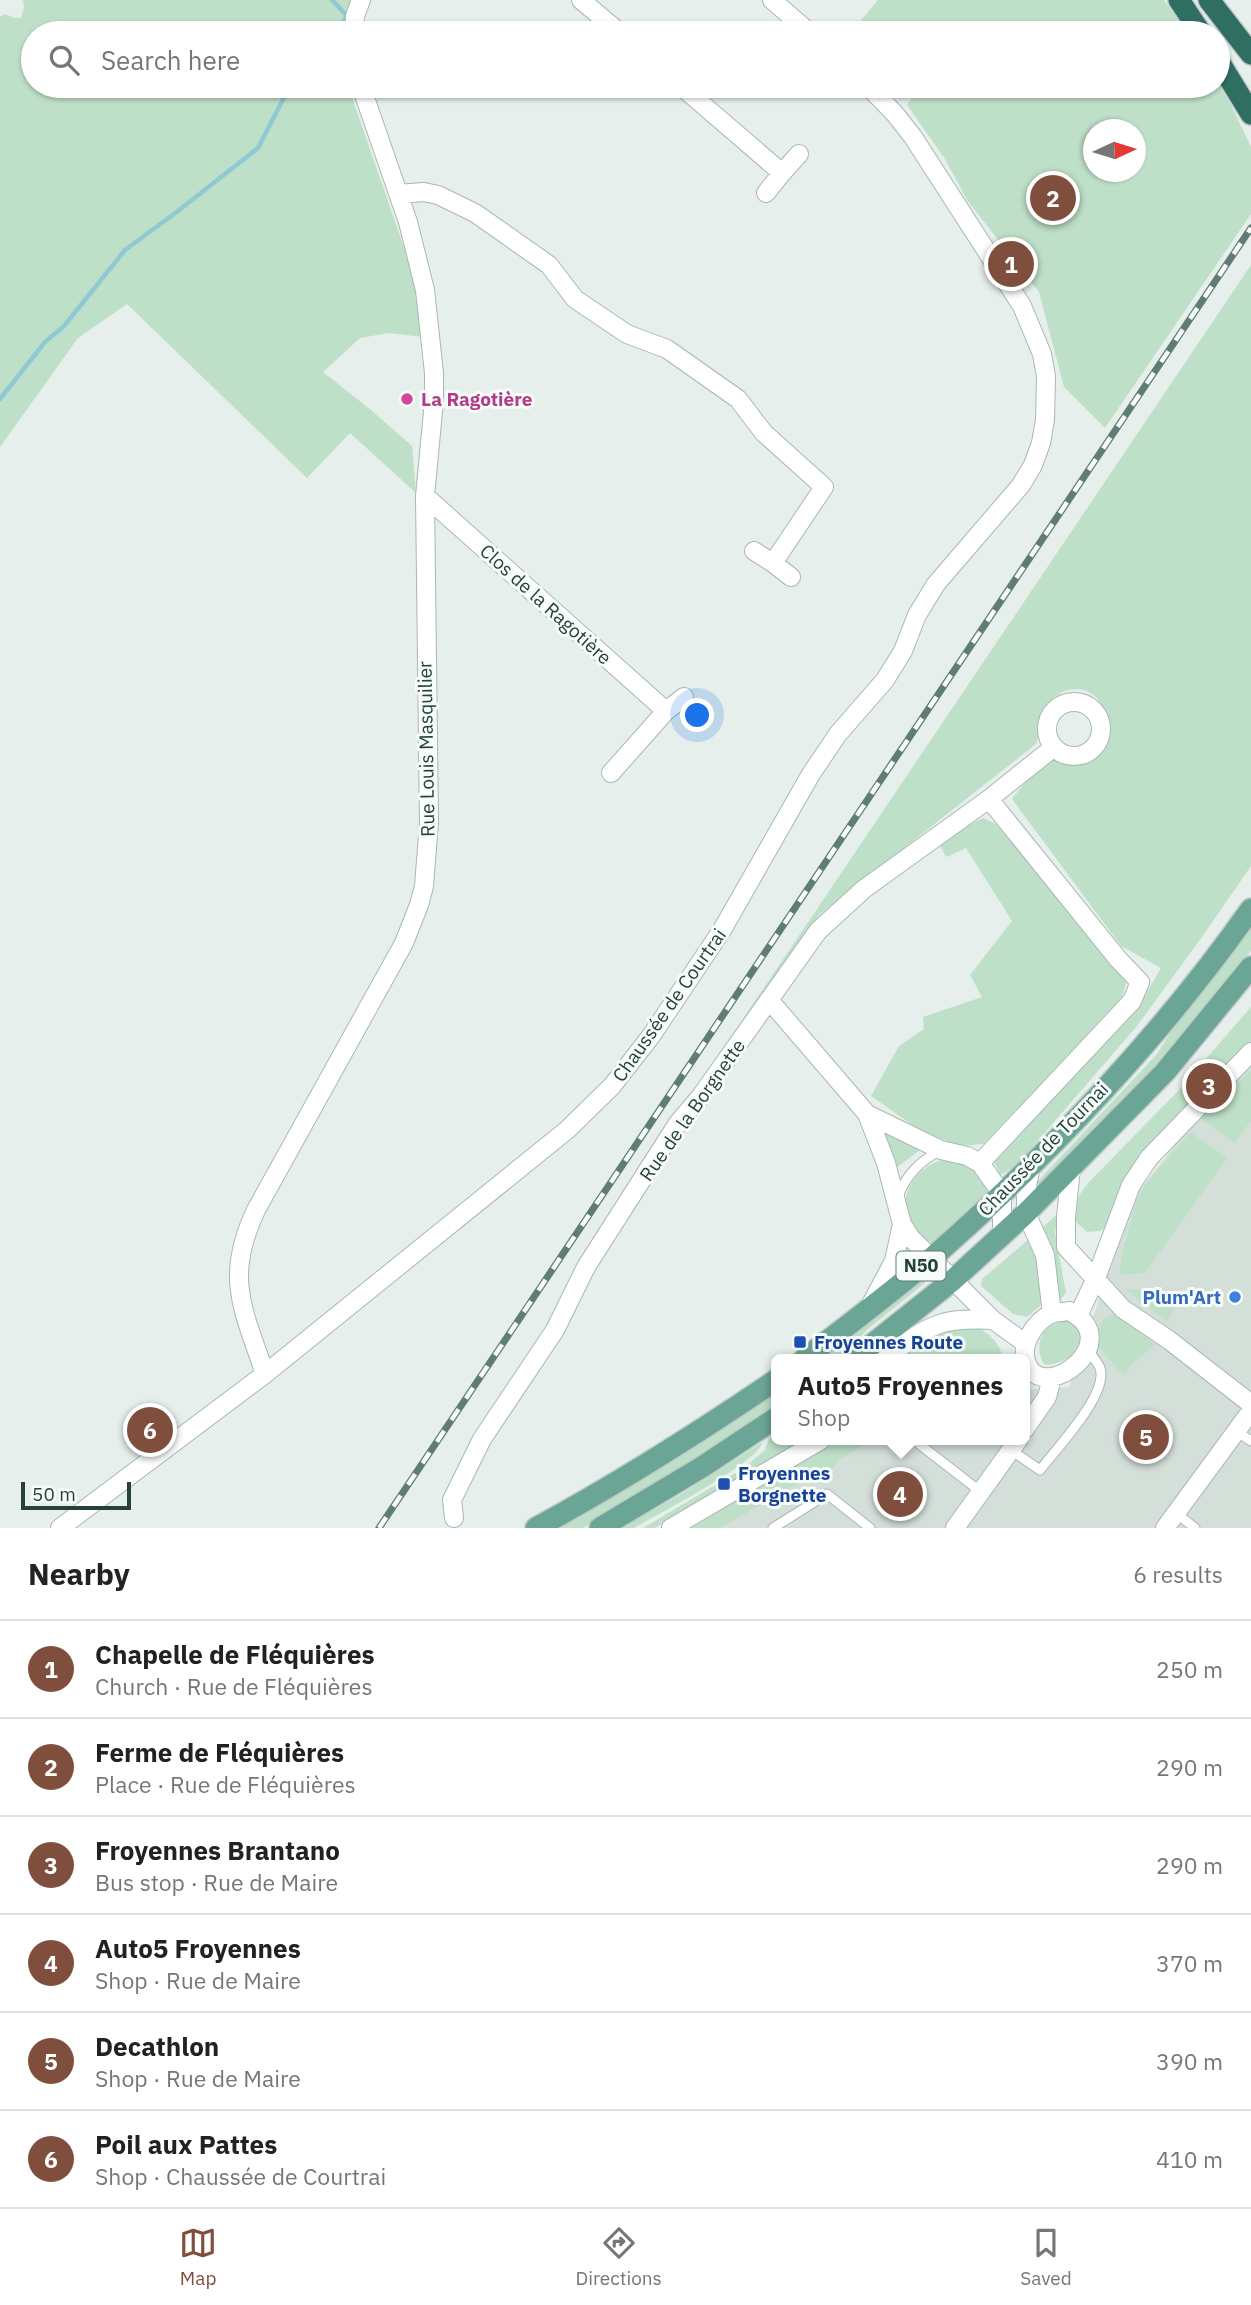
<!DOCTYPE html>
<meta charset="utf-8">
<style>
body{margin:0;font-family:"IBM Plex Sans",sans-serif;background:#f6f6f6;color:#222}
.compass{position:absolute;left:1083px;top:119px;width:63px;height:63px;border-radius:50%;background:#fff;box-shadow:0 2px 5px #0004;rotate:86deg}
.scale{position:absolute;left:21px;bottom:18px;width:110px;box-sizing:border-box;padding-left:7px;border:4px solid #24423a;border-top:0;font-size:19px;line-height:24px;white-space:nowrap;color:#24423a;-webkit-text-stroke:5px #f7fbf9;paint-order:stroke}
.you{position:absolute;left:698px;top:716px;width:24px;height:24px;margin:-18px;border:5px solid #fff;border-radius:50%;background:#1a73e8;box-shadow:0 0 0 10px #1a73e833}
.badge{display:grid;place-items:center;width:46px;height:46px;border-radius:50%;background:#804e3d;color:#fff;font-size:23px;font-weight:700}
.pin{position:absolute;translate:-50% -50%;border:4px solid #fff;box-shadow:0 2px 7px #0006}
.popup{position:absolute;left:771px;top:1354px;width:259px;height:91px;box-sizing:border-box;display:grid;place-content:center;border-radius:10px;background:#fff;filter:drop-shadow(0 2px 5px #0005);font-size:23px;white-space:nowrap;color:#767676}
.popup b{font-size:26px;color:#222}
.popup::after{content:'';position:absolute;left:50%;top:100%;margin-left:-14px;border:14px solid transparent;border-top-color:#fff}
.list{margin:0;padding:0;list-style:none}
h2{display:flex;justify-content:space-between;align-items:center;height:91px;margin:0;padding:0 28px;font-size:30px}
h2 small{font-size:23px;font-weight:400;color:#767676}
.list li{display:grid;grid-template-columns:46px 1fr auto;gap:21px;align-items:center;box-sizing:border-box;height:98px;padding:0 28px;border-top:2px solid #e0e0e0}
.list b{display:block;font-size:26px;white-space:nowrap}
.list p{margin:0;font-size:23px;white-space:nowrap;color:#767676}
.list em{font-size:23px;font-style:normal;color:#767676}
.icon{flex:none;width:38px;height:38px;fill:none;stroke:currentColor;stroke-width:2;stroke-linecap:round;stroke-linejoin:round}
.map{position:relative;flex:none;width:1251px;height:1528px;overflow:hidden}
.search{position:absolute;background:#fff;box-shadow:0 2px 5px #0004;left:21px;right:21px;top:21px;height:77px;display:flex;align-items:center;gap:18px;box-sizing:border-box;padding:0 24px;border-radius:38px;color:#767676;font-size:26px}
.sheet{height:679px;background:#fff}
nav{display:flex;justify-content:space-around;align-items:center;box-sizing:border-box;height:98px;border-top:2px solid #e0e0e0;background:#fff;font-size:19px;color:#767676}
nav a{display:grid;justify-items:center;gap:4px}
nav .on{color:#804e3d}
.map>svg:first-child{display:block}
.built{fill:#d4dfda}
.green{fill:#bfe0c8;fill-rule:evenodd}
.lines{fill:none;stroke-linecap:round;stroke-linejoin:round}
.stream{stroke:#8ec9d4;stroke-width:4.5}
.service-casing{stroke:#a8b8b2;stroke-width:11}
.minor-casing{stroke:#a8b8b2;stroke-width:20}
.primary-casing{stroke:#c2cac8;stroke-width:24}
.motorway-casing{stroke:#c2cac8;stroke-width:24}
.service{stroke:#fff;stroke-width:9}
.minor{stroke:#fff;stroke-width:18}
.primary{stroke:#6aa596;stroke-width:21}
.motorway{stroke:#2f6f62;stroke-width:21}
.rail-casing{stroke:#5f7d75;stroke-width:7}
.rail{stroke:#f7fbf9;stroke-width:4.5;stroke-dasharray:13;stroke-linecap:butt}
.hotel-dot{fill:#d1479c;stroke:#f7fbf9;stroke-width:2.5}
.shop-dot{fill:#3f7fe0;stroke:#f7fbf9;stroke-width:2.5}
.transit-dot{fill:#1a4fb4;stroke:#f7fbf9;stroke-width:2.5}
.labels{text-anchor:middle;stroke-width:6;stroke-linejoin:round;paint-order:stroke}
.shield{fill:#f7fbf9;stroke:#637a73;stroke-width:2}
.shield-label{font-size:18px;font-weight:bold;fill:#24423a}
.hotel-label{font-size:19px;font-weight:bold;fill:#b23c85;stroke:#f7fbf9;text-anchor:start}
.street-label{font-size:19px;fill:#24423a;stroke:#f7fbf9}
.shop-label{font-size:19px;font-weight:bold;fill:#366cbe;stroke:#f7fbf9;text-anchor:end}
.transit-label{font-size:19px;font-weight:bold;fill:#164399;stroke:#f7fbf9;text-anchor:start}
</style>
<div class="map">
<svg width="1251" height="1528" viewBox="0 0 1251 1528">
<rect width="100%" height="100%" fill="#e6efeb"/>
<path class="built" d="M 1251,1050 L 1251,1528 L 691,1528 L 837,1440 L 1024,1440 L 1024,1390 L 1069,1387 L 1134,1197 Z"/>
<path class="green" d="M 23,0 L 352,0 L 348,33 L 33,33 L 33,86 L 348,86 L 416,282 L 423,337 L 389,333 L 360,338 L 323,372 L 371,410 L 412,446 L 416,493 L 350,433 L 307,478 L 127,304 L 78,338 L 0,447 L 0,17 L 5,14 L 14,18 L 21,18 L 24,7 Z
M 878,0 L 1164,0 L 1187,33 L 850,33 Z
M 1218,83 L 1231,105 L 1251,147 L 1251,214 L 1105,428 L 1064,387 L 1039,292 L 967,200 L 945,159 L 907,105 L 915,93 L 907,86 L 1218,86 ZM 1094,130 L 1136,130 L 1136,172 L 1094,172 Z
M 1251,265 L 1251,866 L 1202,937 L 1137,1026 L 1016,1166 L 1000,1175 L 993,1159 L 1143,999 L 1161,968 L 1121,946 L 1012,799 L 1041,762 L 1059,758 L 1073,760 L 1090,757 L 1107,742 C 1107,732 1107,720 1103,710 C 1095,683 1063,683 1048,704 C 1038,716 1042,730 1036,744 L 819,915 L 738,1037 L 726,1044 Z
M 983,818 L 996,824 L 1127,980 L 1122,997 L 984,1144 L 960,1146 L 918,1129 L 871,1096 L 899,1046 L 924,1029 L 923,1017 L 982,997 L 970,975 L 1012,921 L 966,848 L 946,857 L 940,845 L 960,830 Z
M 1251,929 L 1251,951 L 1188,1030 L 1158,1064 L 1038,1190 L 1035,1188 L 1034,1185 L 1157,1054 L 1177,1022 Z
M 1251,1007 L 1251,1041 L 1145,1155 L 1109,1226 L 1100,1231 L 1087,1232 L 1074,1220 C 1073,1203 1078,1196 1089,1182 L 1178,1091 Z
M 1251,1070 L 1251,1121 L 1234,1143 L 1200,1118 Z
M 885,1131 L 920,1150 L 896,1168 L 883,1132 Z
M 1190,1132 L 1227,1158 L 1145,1273 L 1119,1275 L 1122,1255 L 1134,1208 L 1144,1186 Z
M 946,1159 L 976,1166 L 989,1191 L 933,1243 C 887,1227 902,1168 946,1159 Z
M 1055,1216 L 1058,1217 L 1055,1233 L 1066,1293 L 1060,1300 L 1055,1300 L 1042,1228 Z
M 1028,1240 L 1035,1242 L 1044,1295 L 1040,1306 L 1027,1317 L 1013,1314 L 981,1286 L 982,1279 Z
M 924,1279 L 925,1283 L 867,1330 L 841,1359 L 819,1359 Z
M 1149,1289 C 1161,1291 1170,1292 1176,1303 L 1174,1311 L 1167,1321 L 1126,1290 Z
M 1118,1312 L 1155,1345 L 1130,1366 L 1124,1376 L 1098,1346 C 1099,1325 1097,1319 1118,1312 Z
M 1070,1318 C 1093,1339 1073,1364 1045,1365 C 1038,1357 1037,1342 1044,1332 C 1050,1325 1062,1321 1070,1318 Z
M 974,1326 C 989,1333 1000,1342 1003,1359 L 893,1359 L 931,1331 Z
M 776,1391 L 776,1407 L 729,1439 L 583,1528 L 556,1528 Z
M 776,1434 L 776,1440 L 802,1440 L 655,1528 L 643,1528 L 744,1468 L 765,1450 L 769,1438 Z
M 840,1440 L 871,1440 L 838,1460 L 826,1480 L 815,1474 L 720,1528 L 691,1528 Z
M 763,1442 C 756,1464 658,1514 634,1528 L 621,1528 L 680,1495 Z"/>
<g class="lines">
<path class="stream" d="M 332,0 L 347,16 L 336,33
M 0,399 L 45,342 L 64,326 L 125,250 L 178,211 L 258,148 L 290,86"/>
<g class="service-casing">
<path id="service" d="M 898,1196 C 907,1174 920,1161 941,1150
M 1236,1431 L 1251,1441
M 914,1440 L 981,1492
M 1011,1450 L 1040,1470 C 1056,1449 1109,1394 1100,1368 C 1098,1362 1091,1355 1088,1350
M 1176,1513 L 1195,1528
M 773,1528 L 827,1494 L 870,1528"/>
</g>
<g class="minor-casing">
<path id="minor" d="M 581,0 L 620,33
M 772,0 L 810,33
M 354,33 L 355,16 L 361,0
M 681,86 L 782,173 L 799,154
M 766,193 L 782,173
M 398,194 L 424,192 L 438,195 L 475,213 L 549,265 L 575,299 L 627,334 L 667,349 L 738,399 L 764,433 L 824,487 L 773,563 L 791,577
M 425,496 L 666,711
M 754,551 L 773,563
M1047 729a27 27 0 1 1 54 0a27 27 0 1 1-54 0Z
M 611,773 L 666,711 L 684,697
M 770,1001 L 867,1114 L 886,1163 L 902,1224 L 910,1237 L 993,1320 L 1025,1343
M 867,1114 L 941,1150 L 967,1156 L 980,1163 L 1002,1194 L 1002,1235
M 980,1163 L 1132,1001 L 1140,982 L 1118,959 L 989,799
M 1031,1165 L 1026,1191 L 1026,1213 L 1045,1255 L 1052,1314
M 1071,1168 L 1066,1217 L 1066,1247 L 1123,1309 L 1169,1340 L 1251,1404
M 869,1308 L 894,1261 L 902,1224
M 1069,1311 C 1127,1340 1047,1403 1028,1366 C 1018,1347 1034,1321 1053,1313 C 1057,1312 1064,1312 1069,1311 Z
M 1078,1316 L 1096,1278 L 1131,1185 L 1149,1158 L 1251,1052
M 885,1359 C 928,1326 937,1317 993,1320
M 265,1374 C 243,1309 224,1277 256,1210 L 404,943 L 419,905 L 424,886 L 429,823 L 425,496 L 434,401 L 434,373 L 425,290 L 408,222 L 361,86
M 1024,1430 L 1047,1397 L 1052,1378
M 454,1518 L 452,1500 L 482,1439 L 555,1330 L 586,1267 L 678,1123 L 701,1096 L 818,931 L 864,889 L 989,799 L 1054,747
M 60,1528 L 265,1374 L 567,1130 L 612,1086 L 651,1036 L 722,930 L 811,774 L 838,734 L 885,680 L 903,651 L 917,615 L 936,584 L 1021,485 L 1033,465 L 1041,443 L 1045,420 L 1046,376 L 1042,354 L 1022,306 L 913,137 L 895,114 L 868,86
M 671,1528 L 821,1440
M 955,1528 L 1018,1440
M 1165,1528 L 1251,1411"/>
</g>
<g class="primary-casing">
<path id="primary" d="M 804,1359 C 847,1326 891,1293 933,1257 C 1048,1156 1163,1034 1251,909
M 854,1359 L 953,1280 L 1026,1213 L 1165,1072 L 1251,967
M 536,1528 C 619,1483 698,1433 776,1380
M 600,1528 L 702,1467 L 776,1418"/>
</g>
<g class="motorway-casing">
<path id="motorway" d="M 1179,0 L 1201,33
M 1209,0 L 1251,54
M 1218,60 L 1251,114"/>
</g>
<use href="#service" class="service"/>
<use href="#minor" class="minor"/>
<use href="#primary" class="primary"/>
<use href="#motorway" class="motorway"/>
<g class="rail-casing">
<path id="rail" d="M 379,1528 L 1251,228"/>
</g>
<use href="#rail" class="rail"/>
</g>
<circle class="hotel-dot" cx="407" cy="399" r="7"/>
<circle class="shop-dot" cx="1235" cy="1297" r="7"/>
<g class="transit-dot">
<rect x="793" y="1335" width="14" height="14" rx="3.5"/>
<rect x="717" y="1477" width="14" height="14" rx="3.5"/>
</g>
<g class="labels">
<rect class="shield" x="896.5" y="1251.5" width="49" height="29" rx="5"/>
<g class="shield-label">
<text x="921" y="1272">N50</text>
</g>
<g class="hotel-label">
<text x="421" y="406">La Ragotière</text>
</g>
<g class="street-label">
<text transform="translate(546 604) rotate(42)" y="7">Clos de la Ragotière</text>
<text transform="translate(426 749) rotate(-91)" y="7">Rue Louis Masquilier</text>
<text transform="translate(669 1005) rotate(-55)" y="7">Chaussée de Courtrai</text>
<text transform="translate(692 1110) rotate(-55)" y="7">Rue de la Borgnette</text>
<text transform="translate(1043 1149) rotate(-46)" y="7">Chaussée de Tournai</text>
</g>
<g class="shop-label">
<text x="1221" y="1304">Plum'Art</text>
</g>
<g class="transit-label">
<text x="814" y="1349">Froyennes Route</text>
<text x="738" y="1480">Froyennes<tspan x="738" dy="22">Borgnette</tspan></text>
</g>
</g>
</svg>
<svg class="compass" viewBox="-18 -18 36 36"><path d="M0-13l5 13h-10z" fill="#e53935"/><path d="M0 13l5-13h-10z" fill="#767676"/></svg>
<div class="scale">50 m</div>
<div class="you"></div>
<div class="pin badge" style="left:1011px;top:264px">1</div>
<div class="pin badge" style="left:1053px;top:198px">2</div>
<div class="pin badge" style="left:1209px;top:1086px">3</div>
<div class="pin badge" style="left:900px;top:1494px">4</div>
<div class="popup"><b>Auto5 Froyennes</b>Shop</div>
<div class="pin badge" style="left:1146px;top:1437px">5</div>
<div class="pin badge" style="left:150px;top:1430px">6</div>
<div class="search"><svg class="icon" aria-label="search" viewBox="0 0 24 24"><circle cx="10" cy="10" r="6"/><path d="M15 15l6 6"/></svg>Search here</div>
</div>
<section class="sheet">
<h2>Nearby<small>6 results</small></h2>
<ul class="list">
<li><span class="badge">1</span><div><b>Chapelle de Fléquières</b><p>Church · Rue de Fléquières</p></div><em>250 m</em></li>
<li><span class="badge">2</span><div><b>Ferme de Fléquières</b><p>Place · Rue de Fléquières</p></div><em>290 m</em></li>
<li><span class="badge">3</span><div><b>Froyennes Brantano</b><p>Bus stop · Rue de Maire</p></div><em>290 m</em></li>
<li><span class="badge">4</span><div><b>Auto5 Froyennes</b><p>Shop · Rue de Maire</p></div><em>370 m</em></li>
<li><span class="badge">5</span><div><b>Decathlon</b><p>Shop · Rue de Maire</p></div><em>390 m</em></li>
<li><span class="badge">6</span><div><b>Poil aux Pattes</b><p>Shop · Chaussée de Courtrai</p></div><em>410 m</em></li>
</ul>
</section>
<nav>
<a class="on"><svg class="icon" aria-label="map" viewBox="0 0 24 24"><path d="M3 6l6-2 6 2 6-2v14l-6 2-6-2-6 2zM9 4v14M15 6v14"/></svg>Map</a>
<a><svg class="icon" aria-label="directions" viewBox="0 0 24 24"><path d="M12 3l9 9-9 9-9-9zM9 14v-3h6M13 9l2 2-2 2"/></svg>Directions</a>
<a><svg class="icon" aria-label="saved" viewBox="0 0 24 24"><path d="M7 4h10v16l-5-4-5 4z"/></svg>Saved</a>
</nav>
